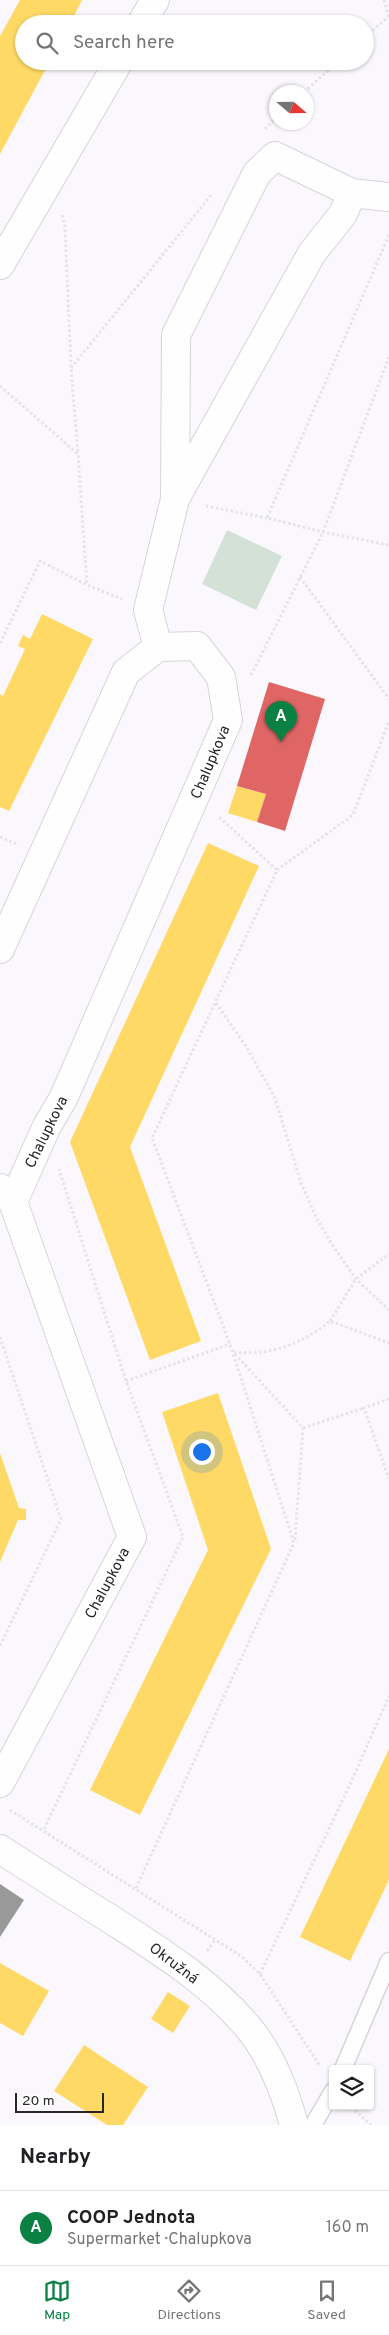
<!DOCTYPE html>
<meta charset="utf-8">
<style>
body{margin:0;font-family:Overpass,sans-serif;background:#f6f6f6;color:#202124}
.controls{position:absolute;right:15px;bottom:15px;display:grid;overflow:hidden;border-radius:5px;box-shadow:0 1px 4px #0004}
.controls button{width:45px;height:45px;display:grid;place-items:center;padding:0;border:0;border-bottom:1px solid #e0e0e0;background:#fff;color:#202124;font:25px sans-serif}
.compass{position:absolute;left:269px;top:85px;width:45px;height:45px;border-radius:50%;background:#fff;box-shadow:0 1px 4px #0004;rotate:110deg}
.scale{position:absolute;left:15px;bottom:12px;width:89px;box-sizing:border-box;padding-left:5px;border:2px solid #29262a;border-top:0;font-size:14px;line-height:18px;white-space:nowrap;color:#29262a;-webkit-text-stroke:4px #fff;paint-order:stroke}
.you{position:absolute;left:201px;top:1451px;width:18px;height:18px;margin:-12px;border:4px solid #fff;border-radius:50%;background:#1a73e8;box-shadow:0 0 0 8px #1a73e833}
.badge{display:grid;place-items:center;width:32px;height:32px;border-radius:50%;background:#0b8043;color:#fff;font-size:16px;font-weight:700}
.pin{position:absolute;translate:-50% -41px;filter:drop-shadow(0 1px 2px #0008)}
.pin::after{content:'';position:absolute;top:26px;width:18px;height:15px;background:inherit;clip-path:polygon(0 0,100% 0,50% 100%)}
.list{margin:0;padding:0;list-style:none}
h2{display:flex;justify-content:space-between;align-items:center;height:65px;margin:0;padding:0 20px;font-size:21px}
h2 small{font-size:16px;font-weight:400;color:#757577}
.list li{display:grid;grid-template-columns:32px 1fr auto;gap:15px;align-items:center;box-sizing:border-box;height:75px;padding:0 20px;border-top:1px solid #e0e0e0}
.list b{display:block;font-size:19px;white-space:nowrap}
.list p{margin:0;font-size:16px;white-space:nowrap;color:#757577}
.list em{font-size:16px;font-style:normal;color:#757577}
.icon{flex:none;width:28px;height:28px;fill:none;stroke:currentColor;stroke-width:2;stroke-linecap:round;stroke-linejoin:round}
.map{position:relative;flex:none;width:389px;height:2125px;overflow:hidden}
.search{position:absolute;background:#fff;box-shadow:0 1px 4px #0004;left:15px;right:15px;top:15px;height:55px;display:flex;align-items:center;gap:12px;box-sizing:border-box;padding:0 18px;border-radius:28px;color:#757577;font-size:19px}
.sheet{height:140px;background:#fff}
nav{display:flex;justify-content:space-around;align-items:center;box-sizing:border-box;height:70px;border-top:1px solid #e0e0e0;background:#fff;font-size:14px;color:#757577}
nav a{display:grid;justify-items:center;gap:2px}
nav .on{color:#0b8043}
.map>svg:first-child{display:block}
.green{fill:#d3e1d6}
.homes{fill:#ffd966}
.shops{fill:#e06666}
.industry{fill:#999}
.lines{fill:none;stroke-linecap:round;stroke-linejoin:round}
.lane-casing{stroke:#d7d4d8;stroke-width:19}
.street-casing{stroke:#d7d4d8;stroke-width:30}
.path{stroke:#e5e4e5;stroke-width:3;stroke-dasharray:2.5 2.5;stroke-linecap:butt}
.lane{stroke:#fefeff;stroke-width:16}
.street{stroke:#fefeff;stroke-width:28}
.labels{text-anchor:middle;stroke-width:5;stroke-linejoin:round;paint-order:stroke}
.street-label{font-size:15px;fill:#29262a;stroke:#fff}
</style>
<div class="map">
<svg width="389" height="2125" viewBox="0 0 389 2125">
<rect width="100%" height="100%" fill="#fbf8fd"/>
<path class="green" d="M 227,530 L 282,556 L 256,610 L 202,584 Z"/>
<path class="homes" d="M 20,0 L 82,0 L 70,24 L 24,24 L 24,61 L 50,61 L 0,154 L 0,36 Z
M 42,614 L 93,639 L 9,811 L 0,807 L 0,694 L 3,696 L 25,649 L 18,646 L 23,635 L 30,639 Z
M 237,786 L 266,794 L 257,822 L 228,813 Z
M 208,843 L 259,866 L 130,1147 L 201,1341 L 150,1360 L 70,1142 Z
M 218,1393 L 271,1549 L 140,1815 L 90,1790 L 208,1550 L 162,1412 Z
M 0,1453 L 19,1508 L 26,1509 L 26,1520 L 18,1520 L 0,1562 Z
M 389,1749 L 389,1880 L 350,1961 L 300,1937 Z
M 0,1963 L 49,1991 L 23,2036 L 0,2023 Z
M 168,1992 L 190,2006 L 173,2033 L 151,2019 Z
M 84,2045 L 148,2087 L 123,2125 L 107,2125 L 54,2091 Z"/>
<path class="shops" d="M 269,682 L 325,699 L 285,831 L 257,822 L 266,794 L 237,786 Z"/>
<path class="industry" d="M 0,1884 L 24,1900 L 0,1937 Z"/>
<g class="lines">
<g class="lane-casing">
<path id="lane" d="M 343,2069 L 389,1961
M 313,2125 L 333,2091"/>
</g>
<g class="street-casing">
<path id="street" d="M 141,24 L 155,0
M 0,265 L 119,61
M 175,495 L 176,335 L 257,173 L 275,156 L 352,193 L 389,197
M 158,647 L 148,610 L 175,499 L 312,253 L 343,214 L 352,193
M 0,949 L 126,672 L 158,647 L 197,646 L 221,677 L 228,720 L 64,1097 L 46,1128 L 13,1202
M 0,1783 L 132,1537 L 13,1202 L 0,1188
M 0,1849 C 37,1873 75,1897 112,1920 C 160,1951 210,1982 247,2026 C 270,2053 285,2091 294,2125"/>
</g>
<path class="path" d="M 384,0 L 389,17
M 365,37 L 389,16
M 304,92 L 339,61
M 265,129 L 276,118
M 62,215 L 65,227 L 71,368 L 78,454
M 389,235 L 267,518 L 323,532 L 389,545
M 71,368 L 212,194
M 0,386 L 78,454 L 87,585
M 206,506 L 267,518
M 300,577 L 389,699
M 0,643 L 40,561 L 87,585 L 122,599
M 251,675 L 323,532 L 389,357
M 0,837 L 17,844
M 277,870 L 353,815 L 389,721
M 216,1003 L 247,1048 L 275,1098 L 301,1183 L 316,1217 L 331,1243 L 356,1279 L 389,1310
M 330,1321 L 356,1279 L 389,1254
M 0,1337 L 61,1519 L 0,1646
M 234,1352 C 269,1356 303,1344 330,1321 L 389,1343
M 235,1354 L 303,1428 L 295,1540
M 126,1381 L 230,1344
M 389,1399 L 364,1408 L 389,1479
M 303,1428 L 364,1408
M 10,1810 L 241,1956 L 260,1974 L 320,2066
M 44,1829 L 183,1537 L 126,1381 L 59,1169
M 136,1888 L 294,1543 L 230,1344 L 152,1138 L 277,870 L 218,816
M 207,1951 L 215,1940
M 260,1974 L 348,1789 L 389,1696
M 351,2107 L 371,2125"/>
<use href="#lane" class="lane"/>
<use href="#street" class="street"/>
</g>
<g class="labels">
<g class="street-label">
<text transform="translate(210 762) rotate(-67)" y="5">Chalupkova</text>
<text transform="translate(46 1132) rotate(-64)" y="5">Chalupkova</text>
<text transform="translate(107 1583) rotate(-62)" y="5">Chalupkova</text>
<text transform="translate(174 1963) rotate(37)" y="5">Okružná</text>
</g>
</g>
</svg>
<div class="controls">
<button><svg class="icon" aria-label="layers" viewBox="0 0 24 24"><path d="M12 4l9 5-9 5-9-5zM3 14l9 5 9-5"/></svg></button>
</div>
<svg class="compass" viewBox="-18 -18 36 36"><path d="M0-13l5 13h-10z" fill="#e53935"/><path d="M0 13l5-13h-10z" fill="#757577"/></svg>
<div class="scale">20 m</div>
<div class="you"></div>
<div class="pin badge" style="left:281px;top:742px">A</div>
<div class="search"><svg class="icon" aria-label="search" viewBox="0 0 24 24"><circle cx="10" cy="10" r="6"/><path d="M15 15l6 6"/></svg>Search here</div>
</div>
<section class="sheet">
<h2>Nearby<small></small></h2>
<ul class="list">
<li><span class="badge">A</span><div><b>COOP Jednota</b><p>Supermarket · Chalupkova</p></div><em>160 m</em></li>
</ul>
</section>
<nav>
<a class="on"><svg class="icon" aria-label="map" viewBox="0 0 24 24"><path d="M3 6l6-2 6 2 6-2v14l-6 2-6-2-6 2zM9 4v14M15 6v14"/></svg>Map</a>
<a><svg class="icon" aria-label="directions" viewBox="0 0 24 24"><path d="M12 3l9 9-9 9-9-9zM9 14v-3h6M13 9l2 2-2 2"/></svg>Directions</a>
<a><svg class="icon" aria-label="saved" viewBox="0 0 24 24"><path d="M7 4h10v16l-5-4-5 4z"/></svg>Saved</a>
</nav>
